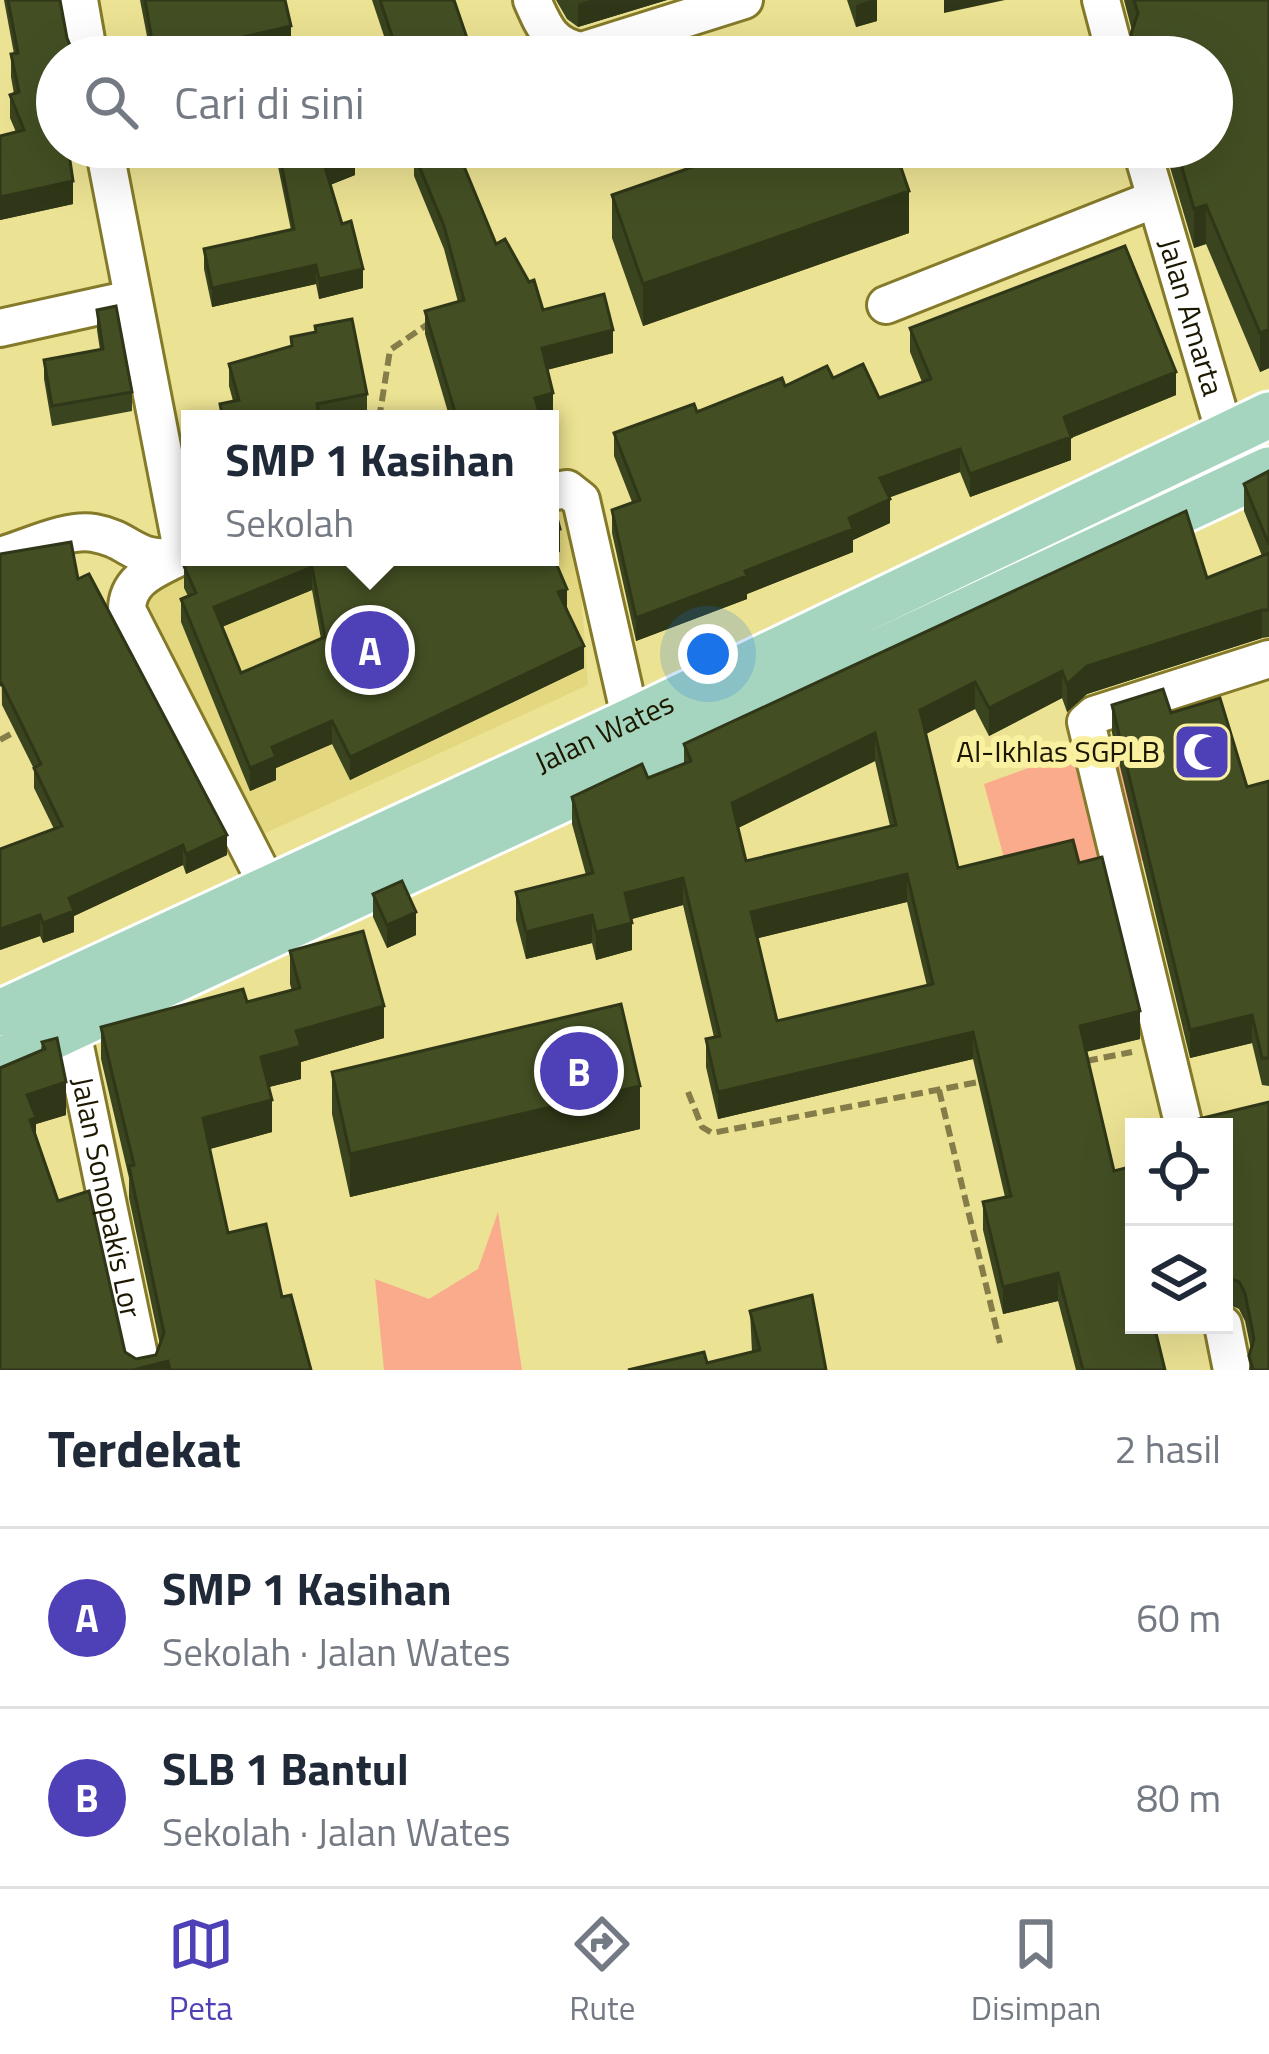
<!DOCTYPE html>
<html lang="id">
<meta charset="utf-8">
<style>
body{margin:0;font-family:"Titillium Web",sans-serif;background:#f2f2f3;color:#1f2937}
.controls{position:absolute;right:36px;bottom:36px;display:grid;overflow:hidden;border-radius:0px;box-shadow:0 12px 48px #0002}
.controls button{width:108px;height:108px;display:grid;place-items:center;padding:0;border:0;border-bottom:3px solid #e0e1e3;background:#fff;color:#1f2937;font:60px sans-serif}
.you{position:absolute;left:708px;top:654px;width:42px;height:42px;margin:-30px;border:9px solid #fff;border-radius:50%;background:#1a73e8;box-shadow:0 0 0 18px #1a73e833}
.badge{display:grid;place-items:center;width:78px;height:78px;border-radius:50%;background:#4e40b7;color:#fff;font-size:39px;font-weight:700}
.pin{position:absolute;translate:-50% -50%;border:6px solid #fff;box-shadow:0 3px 12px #0006}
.popup{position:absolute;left:181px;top:410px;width:378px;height:156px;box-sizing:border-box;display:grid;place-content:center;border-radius:0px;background:#fff;filter:drop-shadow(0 3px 9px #0005);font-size:39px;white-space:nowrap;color:#747a83}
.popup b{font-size:45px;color:#1f2937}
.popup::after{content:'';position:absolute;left:50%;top:100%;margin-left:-24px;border:24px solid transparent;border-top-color:#fff}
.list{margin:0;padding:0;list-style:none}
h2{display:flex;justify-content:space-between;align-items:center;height:156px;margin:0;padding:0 48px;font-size:51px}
h2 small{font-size:39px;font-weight:400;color:#747a83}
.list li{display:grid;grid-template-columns:78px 1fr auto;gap:36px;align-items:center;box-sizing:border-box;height:180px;padding:0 48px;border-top:3px solid #e0e1e3}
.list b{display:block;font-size:45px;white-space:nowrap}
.list p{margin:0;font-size:39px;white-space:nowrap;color:#747a83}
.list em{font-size:39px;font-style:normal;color:#747a83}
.icon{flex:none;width:66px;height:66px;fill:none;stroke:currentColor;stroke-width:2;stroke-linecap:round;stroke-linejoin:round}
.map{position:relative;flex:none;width:1269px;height:1370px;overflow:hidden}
.search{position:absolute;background:#fff;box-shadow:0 12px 48px #0002;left:36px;right:36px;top:36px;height:132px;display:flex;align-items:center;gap:30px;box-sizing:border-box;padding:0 42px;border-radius:66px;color:#747a83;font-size:45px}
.sheet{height:516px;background:#fff}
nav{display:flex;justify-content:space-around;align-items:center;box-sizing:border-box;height:168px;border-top:3px solid #e0e1e3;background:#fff;font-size:33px;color:#747a83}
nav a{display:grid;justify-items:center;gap:6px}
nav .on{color:#4e40b7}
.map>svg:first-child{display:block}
.built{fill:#e3d87f}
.green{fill:#f9ab8c}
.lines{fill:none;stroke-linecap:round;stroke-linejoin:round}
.minor-casing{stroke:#847a2a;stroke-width:42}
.major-casing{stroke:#fff;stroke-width:51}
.path{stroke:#847d49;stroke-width:6;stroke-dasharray:12 6;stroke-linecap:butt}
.minor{stroke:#fff;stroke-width:36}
.major{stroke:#a5d5be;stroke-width:45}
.wall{fill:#3a441e;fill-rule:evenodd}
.shaded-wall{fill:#2f3718}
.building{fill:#434f23;stroke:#2f3718;stroke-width:3;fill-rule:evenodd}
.labels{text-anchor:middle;stroke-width:12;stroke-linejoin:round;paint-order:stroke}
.street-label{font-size:30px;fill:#1c1800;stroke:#f9f0a0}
.poi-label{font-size:30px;fill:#1c1800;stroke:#f9f0a0;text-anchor:end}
</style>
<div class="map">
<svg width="1269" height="1370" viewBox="0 0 1269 1370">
<rect width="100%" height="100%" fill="#ece293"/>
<path class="built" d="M 550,499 L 575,515 L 588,685 L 257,837 L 136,615 L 161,575 L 550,557 Z"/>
<path class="green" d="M 1124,734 L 1155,858 L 1013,891 L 984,784 Z
M 498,1212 L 522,1370 L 384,1370 L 375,1279 L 429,1299 L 478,1269 Z"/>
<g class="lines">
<g class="minor-casing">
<g id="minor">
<path d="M 79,0 L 89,57"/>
<path d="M 532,0 C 544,27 551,46 582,51 L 744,0"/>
<path d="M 1101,0 L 1116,57"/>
<path d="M 104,147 L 183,555 C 158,569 127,577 127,610 L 269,888"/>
<path id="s1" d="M 1141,147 L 1240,485"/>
<path d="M 886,305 L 1155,199"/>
<path d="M 0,328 L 131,299"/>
<path d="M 550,492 L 567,489 L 581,500 L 631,721"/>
<path d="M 0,556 C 26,549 67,528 94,533 C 134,540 134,565 184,555"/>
<path id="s2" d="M 71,1027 L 142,1370"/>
<path d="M 1184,1127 L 1086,722 L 1094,715 L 1269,659"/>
<path d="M 1223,1325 L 1232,1370"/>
</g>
</g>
<g class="major-casing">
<g id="major">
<path id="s3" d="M 0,1013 L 631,721 L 1269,415"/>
<path d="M 0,1061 L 1269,470"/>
</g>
</g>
<path class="path" d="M 379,419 L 390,350 L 428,324
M 0,740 L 18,730
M 1086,1061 L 1132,1052
M 939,1090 L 1000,1343
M 688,1092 L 702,1127 L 712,1133 L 984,1081"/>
<use href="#minor" class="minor"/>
<use href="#major" class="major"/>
</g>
<path class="wall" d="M 4,0 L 60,0 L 57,57 L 57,147 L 73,204 L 0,220 L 0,136 L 16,132 L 10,118 L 10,95 L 14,94 L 11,77 L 11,54 L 14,54 Z
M 140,0 L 285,0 L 291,49 L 256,57 L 151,57 Z
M 372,0 L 454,0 L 467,57 L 391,57 Z
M 556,0 L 667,0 L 578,27 L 567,19 Z
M 847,0 L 877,0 L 877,21 L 856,27 Z
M 1124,0 L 1269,0 L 1269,368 L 1260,372 L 1206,244 L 1194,248 L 1164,147 L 1212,147 L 1212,57 L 1131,57 L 1132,31 Z
M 274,147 L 353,147 L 355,175 L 330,185 L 363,288 L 319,299 L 316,284 L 212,307 L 204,269 L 204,249 L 291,230 Z
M 414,154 L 496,244 L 543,310 L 613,353 L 547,370 L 553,416 L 543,419 L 450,419 L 425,334 L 425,311 L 458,302 L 444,249 L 414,176 Z
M 612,195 L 909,233 L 643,326 L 612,238 Z
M 97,310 L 132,392 L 132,411 L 52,426 L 44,379 L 44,360 L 100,350 L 97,330 Z
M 315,326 L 367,394 L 367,417 L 357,419 L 220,419 L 220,404 L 233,401 L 229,386 L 229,364 L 291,347 L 291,337 L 315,333 Z
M 910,328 L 1176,395 L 1071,438 L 1071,460 L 970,497 L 960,472 L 889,497 L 890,523 L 853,540 L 853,552 L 747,594 L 747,599 L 636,641 L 612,533 L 612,510 L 632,502 L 614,456 L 614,433 L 785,386 L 833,378 L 879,398 L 922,382 L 910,352 Z
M 1269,471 L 1269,637 L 1262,638 L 1087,694 L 1067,712 L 1062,698 L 989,736 L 975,709 L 926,734 L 958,868 L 1079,863 L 1140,1039 L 1086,1052 L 1134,1325 L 1165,1370 L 1076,1370 L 1058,1301 L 1003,1314 L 983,1230 L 983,1202 L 1005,1197 L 973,1059 L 718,1119 L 706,1067 L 706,1039 L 714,1037 L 683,905 L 631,919 L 632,950 L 596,960 L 592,943 L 526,959 L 516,920 L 516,892 L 586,875 L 572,824 L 572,797 L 648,778 L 684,764 L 684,744 L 1207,578 L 1262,556 L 1244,511 L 1244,484 ZM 875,761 L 890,826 L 746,861 L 738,828 ZM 907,902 L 927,986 L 777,1021 L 758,938 Z
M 550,491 L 560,552 L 552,553 L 584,668 L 350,780 L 332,744 L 276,768 L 276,780 L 250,791 L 181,622 L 181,599 L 188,596 L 184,588 L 184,566 ZM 312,590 L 321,639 L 241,673 L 222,627 Z
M 0,554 L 78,579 L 227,855 L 186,874 L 183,865 L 74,916 L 74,932 L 43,943 L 40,936 L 0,950 L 54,829 L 34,788 L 34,769 L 2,705 Z
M 1112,705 L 1171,713 L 1247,787 L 1269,781 L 1269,1086 L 1262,1085 L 1252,1043 L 1190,1058 L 1112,733 Z
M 373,894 L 416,935 L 387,948 L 373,917 Z
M 290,951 L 384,1038 L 301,1062 L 301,1079 L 269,1087 L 272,1132 L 209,1149 L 228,1233 L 282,1297 L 311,1370 L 0,1370 L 42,1042 L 66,1115 L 36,1124 L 36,1138 L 58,1201 L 125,1352 L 136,1359 L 156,1355 L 160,1345 L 129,1198 L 129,1178 L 101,1059 L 101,1027 L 247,1002 L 292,991 L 290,984 Z
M 332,1072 L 640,1129 L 350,1197 L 332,1114 Z
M 1269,1102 L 1269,1370 L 1249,1370 L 1251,1350 L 1245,1321 L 1239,1309 L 1225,1303 L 1224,1296 L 1224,1127 L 1199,1127 L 1199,1119 Z
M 750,1311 L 826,1370 L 707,1363 L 752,1352 Z"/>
<path class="shaded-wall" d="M 591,0 L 667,0 L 578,27 L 578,4 Z
M 871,0 L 877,0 L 877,21 L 856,27 L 856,5 Z
M 944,0 L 1005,0 L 944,13 Z
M 291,26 L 291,49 L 256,57 L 226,57 L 226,41 Z
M 467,38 L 467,57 L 413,57 Z
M 169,147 L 191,147 L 169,152 Z
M 355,156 L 355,175 L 325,187 L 325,167 Z
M 73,181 L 73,204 L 0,220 L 0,197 Z
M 909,191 L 909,233 L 643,326 L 643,284 Z
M 1206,205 L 1206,244 L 1194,248 L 1194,209 Z
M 316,265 L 316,284 L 212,307 L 212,288 Z
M 363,269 L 363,288 L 319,299 L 319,279 Z
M 1269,329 L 1269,368 L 1260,372 L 1260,333 Z
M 613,330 L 613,353 L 542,371 L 542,348 Z
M 1176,372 L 1176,395 L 1071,438 L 1071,460 L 970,497 L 970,474 L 1064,417 Z
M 553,393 L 553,416 L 535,419 L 535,398 Z
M 960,449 L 960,472 L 880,501 L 880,478 Z
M 890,499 L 890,523 L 853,540 L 853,552 L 747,594 L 747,599 L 636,641 L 636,618 L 745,571 Z
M 560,529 L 560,552 L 550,554 L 550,531 Z
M 312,567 L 312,590 L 214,630 L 214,607 Z
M 567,589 L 567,611 L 558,592 Z
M 1262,610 L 1262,638 L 1087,694 L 1067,712 L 1067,684 L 1087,666 Z
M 584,646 L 584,668 L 350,780 L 350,757 Z
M 1062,671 L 1062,698 L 989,736 L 989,708 Z
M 975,682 L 975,709 L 920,737 L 920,710 Z
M 332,721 L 332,744 L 276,768 L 276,780 L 250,791 L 250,768 L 272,747 Z
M 875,733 L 875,761 L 732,831 L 732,803 Z
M 227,835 L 227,855 L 186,874 L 186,854 Z
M 183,845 L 183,865 L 74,916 L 74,932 L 43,943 L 43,923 L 69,898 Z
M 907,874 L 907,902 L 751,940 L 751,912 Z
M 683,878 L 683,905 L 625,921 L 625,893 Z
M 416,912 L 416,935 L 387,948 L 387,925 Z
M 40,915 L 40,936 L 0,950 L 0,929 Z
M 592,915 L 592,943 L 526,959 L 526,932 Z
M 632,923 L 632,950 L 596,960 L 596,932 Z
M 384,1006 L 384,1038 L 301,1062 L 301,1079 L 261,1089 L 261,1057 L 296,1031 Z
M 1140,1011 L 1140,1039 L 1080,1053 L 1080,1026 Z
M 1252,1015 L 1252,1043 L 1190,1058 L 1190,1030 Z
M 973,1032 L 973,1059 L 718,1119 L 718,1092 Z
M 66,1082 L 66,1115 L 36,1124 L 36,1149 L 30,1126 L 27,1095 Z
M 640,1086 L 640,1129 L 350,1197 L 350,1154 Z
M 272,1100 L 272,1132 L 203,1151 L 203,1118 Z
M 1058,1273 L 1058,1301 L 1003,1314 L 1003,1287 Z
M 168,1361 L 168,1370 L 133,1370 Z"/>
<path class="building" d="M 8,0 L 60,0 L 67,38 L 75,57 L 57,57 L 57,70 L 52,71 L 57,84 L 57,147 L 68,147 L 73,181 L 0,197 L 0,136 L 24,130 L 10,95 L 19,92 L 11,54 L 18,53 Z
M 145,0 L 285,0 L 291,26 L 226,41 L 230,57 L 155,57 Z
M 380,0 L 454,0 L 467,38 L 413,57 L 399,57 Z
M 1134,0 L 1269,0 L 1269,329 L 1260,333 L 1206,205 L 1194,209 L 1176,147 L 1212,147 L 1212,57 L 1138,57 L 1131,34 L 1138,13 Z
M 278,147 L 353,147 L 355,156 L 325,167 L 342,224 L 351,221 L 363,269 L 319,279 L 316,265 L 212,288 L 204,249 L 294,229 Z
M 432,147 L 456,147 L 496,244 L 505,239 L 529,282 L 534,280 L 543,310 L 604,294 L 613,330 L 542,348 L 553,393 L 535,398 L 541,419 L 457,419 L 425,311 L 464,300 L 444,226 L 414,154 Z
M 750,147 L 894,147 L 909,191 L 643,284 L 612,195 Z
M 1125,246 L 1176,372 L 1064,417 L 1071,437 L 970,474 L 960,449 L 880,478 L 890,499 L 849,518 L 853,529 L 745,571 L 747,576 L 636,618 L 612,510 L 640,500 L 614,433 L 694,404 L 697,412 L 782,378 L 785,386 L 827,366 L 833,378 L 863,364 L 879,398 L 931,379 L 910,328 Z
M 116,306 L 132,392 L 52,406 L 44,360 L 103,349 L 97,310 Z
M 352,319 L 367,394 L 317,404 L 320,419 L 223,419 L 220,404 L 239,400 L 229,364 L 292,346 L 291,337 L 316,332 L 315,326 Z
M 1269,471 L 1269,545 L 1244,484 Z
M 550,491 L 560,529 L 550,531 Z
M 1186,511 L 1207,578 L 1269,553 L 1269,610 L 1262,610 L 1087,666 L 1067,684 L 1062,671 L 989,708 L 975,682 L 920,710 L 958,868 L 1073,840 L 1079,863 L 1102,857 L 1140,1011 L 1080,1026 L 1114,1171 L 1134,1166 L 1134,1325 L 1154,1325 L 1165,1370 L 1083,1370 L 1058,1273 L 1003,1287 L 983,1202 L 1011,1196 L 973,1032 L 718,1092 L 706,1039 L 720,1036 L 683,878 L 625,893 L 632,923 L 596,932 L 592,915 L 526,932 L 516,892 L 593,873 L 572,797 L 642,764 L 648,778 L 691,761 L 684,744 ZM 875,733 L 896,825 L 746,861 L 732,803 ZM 907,874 L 933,984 L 777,1021 L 751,912 Z
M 71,542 L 78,579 L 89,574 L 227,835 L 186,854 L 183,845 L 69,898 L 74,911 L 43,923 L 40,915 L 0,929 L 0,849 L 62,826 L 34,768 L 41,764 L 2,684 L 0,685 L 0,554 Z
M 550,549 L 567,589 L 558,592 L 584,646 L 350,757 L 332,721 L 272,747 L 276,757 L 250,768 L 181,599 L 196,593 L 184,566 L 205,557 L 550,557 ZM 312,567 L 325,637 L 241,673 L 214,607 Z
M 1163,689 L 1171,713 L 1220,698 L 1247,787 L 1269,781 L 1269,1058 L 1262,1058 L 1252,1015 L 1190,1030 L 1112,705 Z
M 402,881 L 416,912 L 387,925 L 373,894 Z
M 363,931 L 384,1006 L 296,1031 L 301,1046 L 261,1057 L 272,1100 L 203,1118 L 228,1233 L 266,1224 L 282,1297 L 291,1295 L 311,1370 L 170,1370 L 168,1361 L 133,1370 L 0,1370 L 0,1068 L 45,1049 L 42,1042 L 57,1038 L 66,1082 L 27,1095 L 36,1117 L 30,1120 L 58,1201 L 89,1191 L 125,1352 L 136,1359 L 156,1355 L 164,1333 L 129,1166 L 134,1165 L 101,1027 L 243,989 L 247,1002 L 300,988 L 290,951 Z
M 621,1004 L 640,1086 L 350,1154 L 332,1072 Z
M 1269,1102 L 1269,1370 L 1253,1370 L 1249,1356 L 1254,1339 L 1245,1293 L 1239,1282 L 1225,1276 L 1224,1268 L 1224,1127 L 1200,1127 L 1199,1119 Z
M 812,1295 L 826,1370 L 628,1370 L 704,1352 L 707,1363 L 760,1350 L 750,1311 Z"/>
<defs>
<g id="mosque-square" transform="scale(3)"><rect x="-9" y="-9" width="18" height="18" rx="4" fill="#4e40b7" stroke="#f9f0a0"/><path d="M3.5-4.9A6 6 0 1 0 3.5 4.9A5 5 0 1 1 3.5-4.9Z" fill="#fff"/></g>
</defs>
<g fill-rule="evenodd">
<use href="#mosque-square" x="1202" y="752"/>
</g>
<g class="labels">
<g class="street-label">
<text dy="10" stroke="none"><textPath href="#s1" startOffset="177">Jalan Amarta</textPath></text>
<text dy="10" stroke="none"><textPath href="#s3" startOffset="666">Jalan Wates</textPath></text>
<text dy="10" stroke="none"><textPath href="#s2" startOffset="174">Jalan Sonopakis Lor</textPath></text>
</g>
<g class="poi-label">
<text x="1160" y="762">Al-Ikhlas SGPLB</text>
</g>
</g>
</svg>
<div class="controls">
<button><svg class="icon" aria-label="locate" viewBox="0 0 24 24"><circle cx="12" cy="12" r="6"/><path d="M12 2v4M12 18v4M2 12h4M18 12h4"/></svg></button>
<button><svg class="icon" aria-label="layers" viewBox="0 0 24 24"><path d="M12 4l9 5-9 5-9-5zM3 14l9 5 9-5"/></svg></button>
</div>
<div class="you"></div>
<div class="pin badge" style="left:370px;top:650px">A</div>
<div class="popup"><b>SMP 1 Kasihan</b>Sekolah</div>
<div class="pin badge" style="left:579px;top:1071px">B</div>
<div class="search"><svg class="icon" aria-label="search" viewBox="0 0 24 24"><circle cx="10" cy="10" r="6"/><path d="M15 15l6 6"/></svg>Cari di sini</div>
</div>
<section class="sheet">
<h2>Terdekat<small>2 hasil</small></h2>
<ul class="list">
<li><span class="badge">A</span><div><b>SMP 1 Kasihan</b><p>Sekolah · Jalan Wates</p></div><em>60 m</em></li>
<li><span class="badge">B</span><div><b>SLB 1 Bantul</b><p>Sekolah · Jalan Wates</p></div><em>80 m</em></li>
</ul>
</section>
<nav>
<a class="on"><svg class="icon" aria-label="map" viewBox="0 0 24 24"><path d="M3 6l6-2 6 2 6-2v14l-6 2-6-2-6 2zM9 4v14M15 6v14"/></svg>Peta</a>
<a><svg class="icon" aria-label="directions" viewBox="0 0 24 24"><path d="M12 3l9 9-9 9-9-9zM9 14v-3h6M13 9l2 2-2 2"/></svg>Rute</a>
<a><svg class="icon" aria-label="saved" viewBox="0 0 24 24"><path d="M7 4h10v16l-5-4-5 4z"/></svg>Disimpan</a>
</nav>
